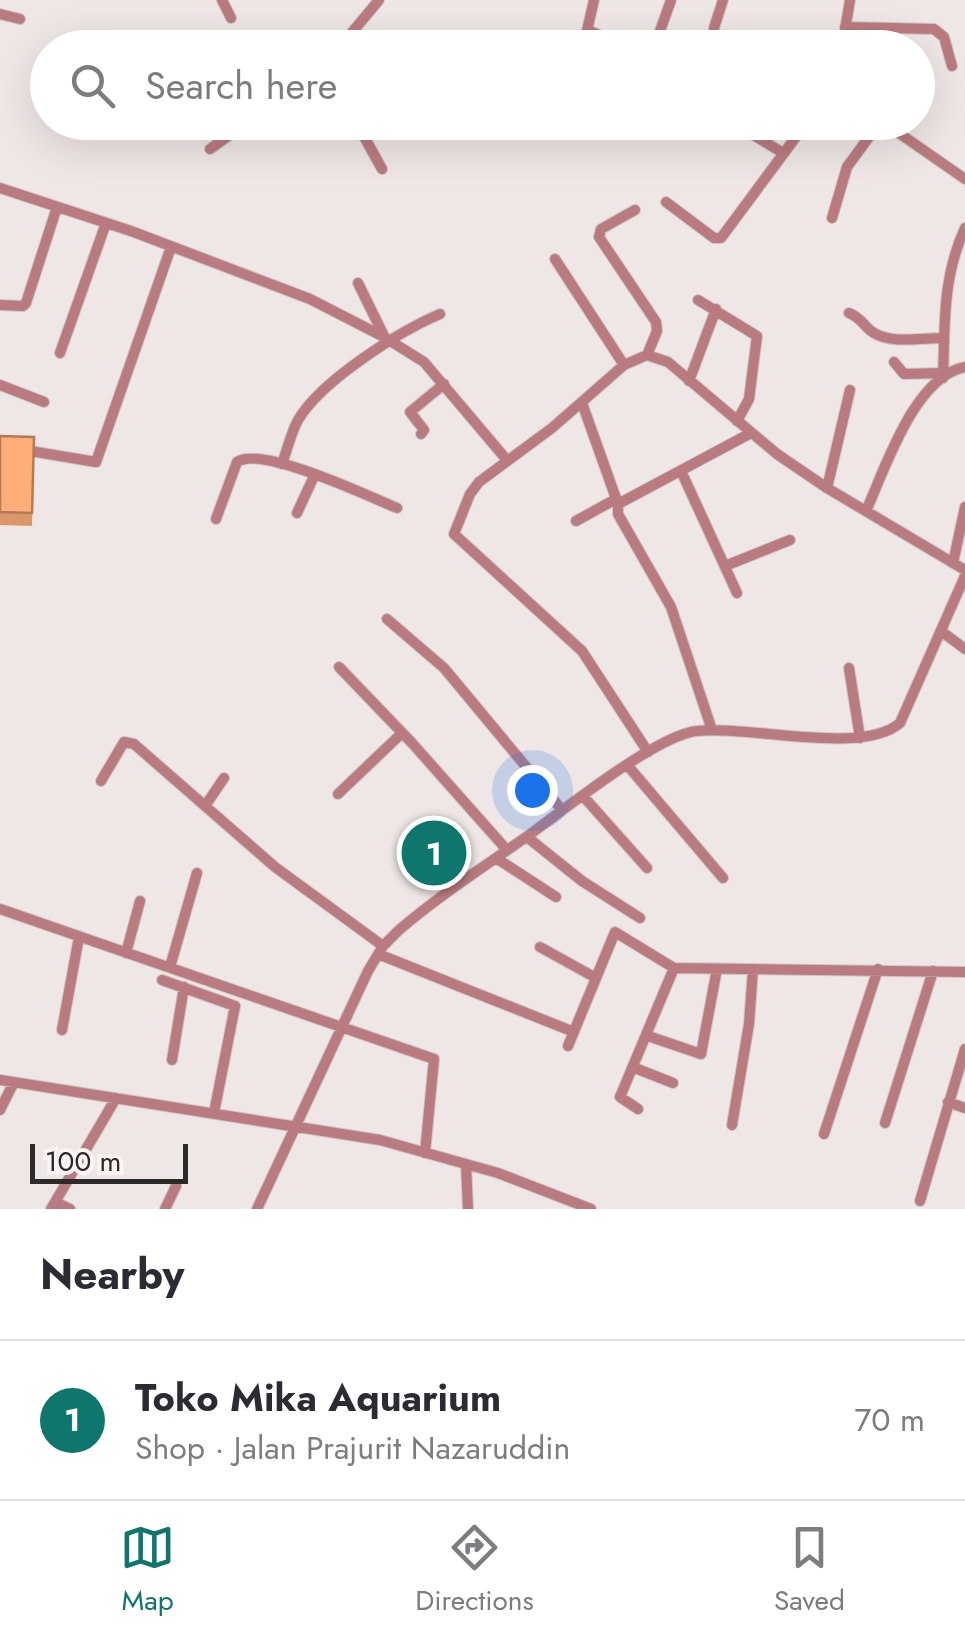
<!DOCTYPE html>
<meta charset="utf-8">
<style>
body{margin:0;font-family:Jost,sans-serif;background:#f7f7f7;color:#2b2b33}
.scale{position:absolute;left:30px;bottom:25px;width:158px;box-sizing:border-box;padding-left:10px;border:5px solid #2c2929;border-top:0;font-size:28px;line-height:35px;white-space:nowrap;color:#2c2929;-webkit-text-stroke:8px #fcf4f2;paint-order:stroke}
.you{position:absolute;left:532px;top:790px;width:35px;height:35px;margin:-25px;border:8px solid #fff;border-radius:50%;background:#1a73e8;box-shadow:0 0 0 15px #1a73e833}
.badge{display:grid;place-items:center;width:65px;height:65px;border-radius:50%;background:#0f766e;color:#fff;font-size:32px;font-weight:700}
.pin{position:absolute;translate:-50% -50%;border:5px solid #fff;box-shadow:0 2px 10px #0006}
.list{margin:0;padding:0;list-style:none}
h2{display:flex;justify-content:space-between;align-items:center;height:130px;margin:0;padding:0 40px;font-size:42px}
h2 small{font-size:32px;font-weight:400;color:#7c7c81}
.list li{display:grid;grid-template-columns:65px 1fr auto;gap:30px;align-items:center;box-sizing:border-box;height:160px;padding:0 40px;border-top:2px solid #e1e1e2}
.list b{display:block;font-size:38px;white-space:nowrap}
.list p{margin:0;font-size:32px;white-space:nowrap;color:#7c7c81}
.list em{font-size:32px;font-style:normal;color:#7c7c81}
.icon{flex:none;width:55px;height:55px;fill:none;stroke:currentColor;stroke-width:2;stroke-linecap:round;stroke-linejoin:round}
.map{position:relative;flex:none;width:965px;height:1209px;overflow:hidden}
.search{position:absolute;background:#fff;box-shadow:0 10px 40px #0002;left:30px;right:30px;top:30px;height:110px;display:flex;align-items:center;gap:25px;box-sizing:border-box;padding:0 35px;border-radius:55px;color:#7c7c81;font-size:38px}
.sheet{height:290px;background:#fff}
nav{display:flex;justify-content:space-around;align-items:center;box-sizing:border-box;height:140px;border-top:2px solid #e1e1e2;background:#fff;font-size:28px;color:#7c7c81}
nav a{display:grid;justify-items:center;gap:5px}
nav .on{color:#0f766e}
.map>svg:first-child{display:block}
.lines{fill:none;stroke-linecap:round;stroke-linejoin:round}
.minor-casing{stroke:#ccc5c3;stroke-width:12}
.minor{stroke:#ba7b80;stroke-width:10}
.wall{fill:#db9669}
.building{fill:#ffae7a;stroke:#b27a55;stroke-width:2.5}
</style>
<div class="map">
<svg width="965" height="1209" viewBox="0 0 965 1209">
<rect width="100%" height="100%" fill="#efe7e5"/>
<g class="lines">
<g class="minor-casing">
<path id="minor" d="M 222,0 L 231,18
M 0,14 L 20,19
M 845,27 L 934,29 L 944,37 L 952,66
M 714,28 L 723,0
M 587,30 L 631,48
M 339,48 L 379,0
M 583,48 L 594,0
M 654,48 L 671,0
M 842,48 L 850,0
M 356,122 L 382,169
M 732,122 L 783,153
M 883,122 L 965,179
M 210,149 L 248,122
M 0,188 L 131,231 L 310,299 L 384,337 L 424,362 L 506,459
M 666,202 L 714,238 L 721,238 L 807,122
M 635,210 L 601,229 L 599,237 L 656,322 L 657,331 L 647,355
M 832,218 L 847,167 L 880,122
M 555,259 L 624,365
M 358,283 L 384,336
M 698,300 L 757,336 L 749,399 L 737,421
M 0,305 L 23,306 L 26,303 L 57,207
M 849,313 C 862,318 864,327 874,333 C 892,344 922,338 942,338
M 60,353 L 106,223
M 894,362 L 904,374 L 943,373
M 943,378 C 945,325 942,278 965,228
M 689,381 L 716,309
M 0,385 L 44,402
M 582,403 L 618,504
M 421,434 L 424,430 L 410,412 L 444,384
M 0,446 L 96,462 L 171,247
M 282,464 C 287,450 291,433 298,420 C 321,381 398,332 440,314
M 681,471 L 737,593
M 827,488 L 850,390
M 866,511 C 885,469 914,377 965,367
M 297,513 L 315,474
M 216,519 L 237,462 C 261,445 368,496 397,508
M 576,521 L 614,500
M 953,563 L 965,507
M 725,566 L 790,540
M 387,619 L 444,668 L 562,810
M 941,631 L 965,649
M 339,667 L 412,743 L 506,849
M 849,668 L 860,738
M 712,730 L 671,607 L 618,514 L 618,504 L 751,433
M 648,752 L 582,651 L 454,534 L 470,494 L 479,482 L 552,428 L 624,365 L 647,355 L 668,362 L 777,454 L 827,488 L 965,570
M 628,766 L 723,878
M 101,781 L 124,742 L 134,744 L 275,867 L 383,946
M 338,794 L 402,733
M 583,796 L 647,868
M 205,806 L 224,778
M 527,837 L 582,881 L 640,918
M 496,858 L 556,897
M 0,909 L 434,1059 L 425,1153
M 540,947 L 596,978
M 126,953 L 140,901
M 378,954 L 574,1032
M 170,967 L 197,873
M 162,980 L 235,1006 L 214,1113
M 62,1030 L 79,937
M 648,1036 L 701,1054 L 717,969
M 568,1046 L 615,932 L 674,968 L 965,972
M 172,1060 L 184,987
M 635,1068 L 673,1083
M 0,1080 L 380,1140 L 498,1173 L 591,1209
M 948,1102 L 965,1108
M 638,1109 L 620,1097 L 674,968
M 0,1110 L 14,1082
M 885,1123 L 933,971
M 732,1125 L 749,1024 L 753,969
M 824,1134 L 878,969
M 466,1164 L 468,1209
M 920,1201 L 965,1049
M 55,1202 L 70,1209
M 51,1209 L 116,1098
M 165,1209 L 176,1186
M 257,1209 L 368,971 L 383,946 L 399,930 C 440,895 485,866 529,835 C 565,809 657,735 697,731 C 749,725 862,756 900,723 L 965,576"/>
</g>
<use href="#minor" class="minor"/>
</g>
<path class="wall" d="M 0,436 L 34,437 L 32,526 L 0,525 Z"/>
<path class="building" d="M 0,436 L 34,437 L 32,513 L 0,512 Z"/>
</svg>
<div class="scale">100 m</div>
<div class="you"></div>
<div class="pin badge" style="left:434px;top:853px">1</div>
<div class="search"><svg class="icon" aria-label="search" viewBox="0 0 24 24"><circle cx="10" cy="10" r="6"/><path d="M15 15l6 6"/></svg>Search here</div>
</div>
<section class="sheet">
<h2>Nearby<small></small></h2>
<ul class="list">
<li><span class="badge">1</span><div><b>Toko Mika Aquarium</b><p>Shop · Jalan Prajurit Nazaruddin</p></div><em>70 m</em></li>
</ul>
</section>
<nav>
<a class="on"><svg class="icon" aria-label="map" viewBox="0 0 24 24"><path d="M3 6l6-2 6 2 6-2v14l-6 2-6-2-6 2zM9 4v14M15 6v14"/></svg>Map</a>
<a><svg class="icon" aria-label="directions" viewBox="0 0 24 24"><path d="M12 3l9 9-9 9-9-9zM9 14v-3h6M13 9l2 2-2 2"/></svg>Directions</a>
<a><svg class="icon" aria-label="saved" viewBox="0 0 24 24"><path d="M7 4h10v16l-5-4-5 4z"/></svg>Saved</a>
</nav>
